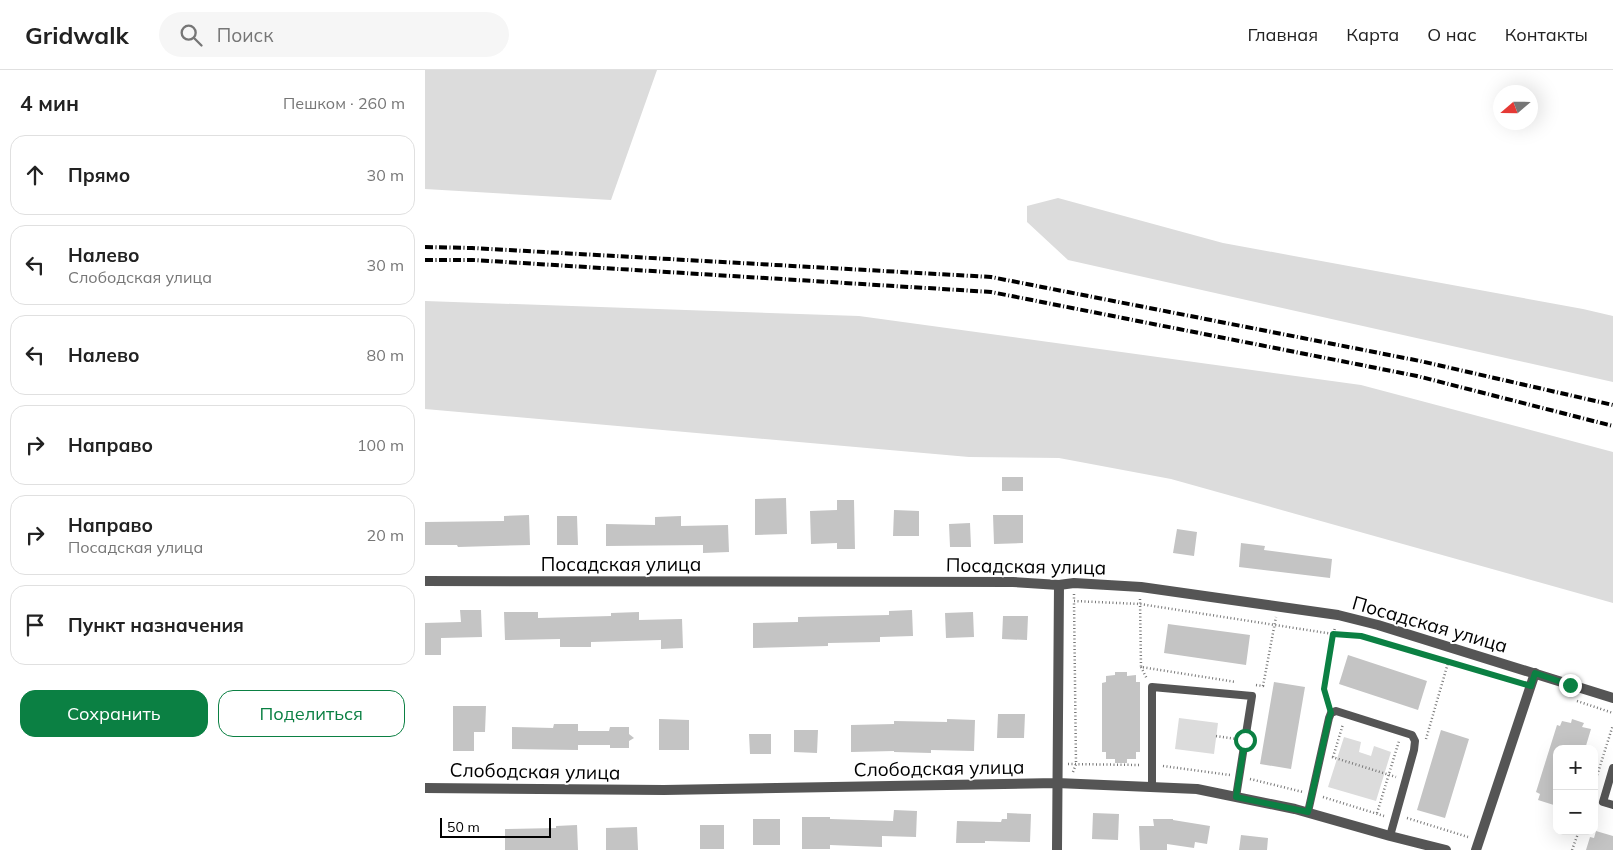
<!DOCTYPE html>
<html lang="ru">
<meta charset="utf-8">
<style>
body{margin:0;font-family:Mulish,sans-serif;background:#f6f6f6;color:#222}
.controls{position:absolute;right:15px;bottom:15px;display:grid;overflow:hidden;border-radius:10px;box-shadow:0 5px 20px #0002}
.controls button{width:45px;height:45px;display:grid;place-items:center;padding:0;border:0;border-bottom:1px solid #e0e0e0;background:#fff;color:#222;font:25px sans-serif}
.compass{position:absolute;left:1068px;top:15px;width:45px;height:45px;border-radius:50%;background:#fff;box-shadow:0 5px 20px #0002;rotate:250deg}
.scale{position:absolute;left:15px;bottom:12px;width:111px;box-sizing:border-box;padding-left:5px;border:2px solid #000;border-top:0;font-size:14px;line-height:18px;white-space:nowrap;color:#000;-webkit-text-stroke:4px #fff;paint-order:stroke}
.stop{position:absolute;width:15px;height:15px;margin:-11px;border:4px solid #0b8043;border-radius:50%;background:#fff}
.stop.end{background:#0b8043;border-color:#fff;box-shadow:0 1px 5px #0008}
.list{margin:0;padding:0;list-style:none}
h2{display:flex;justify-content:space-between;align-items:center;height:65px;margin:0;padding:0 20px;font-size:21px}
h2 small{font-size:16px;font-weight:400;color:#767676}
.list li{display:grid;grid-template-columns:32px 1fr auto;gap:15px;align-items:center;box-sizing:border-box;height:80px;margin:0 10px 10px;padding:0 10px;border:1px solid #e0e0e0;border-radius:15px}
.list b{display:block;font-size:19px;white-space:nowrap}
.list p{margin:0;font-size:16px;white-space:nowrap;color:#767676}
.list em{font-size:16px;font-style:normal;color:#767676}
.actions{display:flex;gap:10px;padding:15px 20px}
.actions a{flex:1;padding:11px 0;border:1px solid #0b8043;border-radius:15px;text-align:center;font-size:18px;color:#0b8043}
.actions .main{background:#0b8043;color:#fff}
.icon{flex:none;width:28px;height:28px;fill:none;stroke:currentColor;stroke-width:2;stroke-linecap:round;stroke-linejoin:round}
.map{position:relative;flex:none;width:1188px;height:780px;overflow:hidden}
header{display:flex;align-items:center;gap:30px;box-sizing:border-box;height:70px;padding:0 25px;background:#fff;border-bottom:1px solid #e0e0e0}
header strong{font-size:24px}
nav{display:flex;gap:28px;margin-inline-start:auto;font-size:18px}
.search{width:350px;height:45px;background:#f6f6f6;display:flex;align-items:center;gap:12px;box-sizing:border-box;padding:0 18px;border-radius:28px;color:#767676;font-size:19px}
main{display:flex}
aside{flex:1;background:#fff}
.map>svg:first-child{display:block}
.green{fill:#dcdcdc}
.building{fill:#c4c4c4}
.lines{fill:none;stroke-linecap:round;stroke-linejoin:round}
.path{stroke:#777;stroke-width:2.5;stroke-dasharray:1 2.5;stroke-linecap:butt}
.service{stroke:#555;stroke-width:8}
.pedestrian{stroke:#555;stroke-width:10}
.minor{stroke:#555;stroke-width:10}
.rail{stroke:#000;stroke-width:4;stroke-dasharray:8 2.5 1 2.5;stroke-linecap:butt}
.route{stroke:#0b8043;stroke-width:6}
.labels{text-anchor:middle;stroke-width:4;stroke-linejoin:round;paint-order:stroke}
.street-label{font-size:19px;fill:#000;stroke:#fff}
</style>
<header>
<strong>Gridwalk</strong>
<div class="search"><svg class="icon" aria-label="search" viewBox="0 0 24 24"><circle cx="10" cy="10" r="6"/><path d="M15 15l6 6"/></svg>Поиск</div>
<nav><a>Главная</a><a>Карта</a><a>О нас</a><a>Контакты</a></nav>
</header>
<main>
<aside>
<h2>4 мин<small>Пешком · 260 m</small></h2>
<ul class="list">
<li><svg class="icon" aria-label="ahead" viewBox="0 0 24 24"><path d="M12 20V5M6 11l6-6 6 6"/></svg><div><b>Прямо</b></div><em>30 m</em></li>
<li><svg class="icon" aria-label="left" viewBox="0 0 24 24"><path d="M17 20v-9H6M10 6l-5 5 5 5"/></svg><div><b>Налево</b><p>Слободская улица</p></div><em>30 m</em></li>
<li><svg class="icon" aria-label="left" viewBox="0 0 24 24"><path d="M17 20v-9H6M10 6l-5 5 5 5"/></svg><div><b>Налево</b></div><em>80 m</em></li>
<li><svg class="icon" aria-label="right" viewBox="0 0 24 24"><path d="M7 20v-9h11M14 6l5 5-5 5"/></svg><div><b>Направо</b></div><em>100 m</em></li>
<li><svg class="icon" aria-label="right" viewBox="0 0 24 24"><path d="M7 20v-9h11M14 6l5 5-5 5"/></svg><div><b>Направо</b><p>Посадская улица</p></div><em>20 m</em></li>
<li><svg class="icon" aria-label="arrive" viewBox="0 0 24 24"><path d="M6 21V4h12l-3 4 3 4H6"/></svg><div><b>Пункт назначения</b></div></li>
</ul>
<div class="actions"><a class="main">Сохранить</a><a>Поделиться</a></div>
</aside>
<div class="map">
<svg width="1188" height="780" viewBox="0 0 1188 780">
<rect width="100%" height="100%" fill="#fff"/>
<path class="green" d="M 0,0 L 232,0 L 186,130 L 0,119 Z
M 633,128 L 798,173 L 1158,239 L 1188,246 L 1188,312 L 643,190 L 602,152 L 602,136 Z
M 0,231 L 434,246 L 936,315 L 1188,382 L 1188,533 L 746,409 L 634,388 L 544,387 L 0,339 Z
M 754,648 L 793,653 L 789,684 L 750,679 Z
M 919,667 L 936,672 L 934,682 L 946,686 L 949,676 L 966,682 L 951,731 L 903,717 Z"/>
<path class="building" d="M 577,407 L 598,407 L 598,421 L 577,421 Z
M 361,428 L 362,464 L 330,465 L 330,429 Z
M 412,430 L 429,430 L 430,479 L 412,479 L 412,473 L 386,474 L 385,441 L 412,440 Z
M 469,440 L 494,441 L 494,466 L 468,466 Z
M 104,445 L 105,475 L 33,477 L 32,475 L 0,475 L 0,452 L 79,451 L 79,446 Z
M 568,445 L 598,445 L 598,473 L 569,474 Z
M 132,446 L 152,446 L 153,475 L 132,475 Z
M 256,446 L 256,456 L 303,455 L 304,482 L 278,483 L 278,475 L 181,476 L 181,454 L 230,455 L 230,447 Z
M 545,453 L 546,477 L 525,477 L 524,454 Z
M 752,459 L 772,462 L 769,486 L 748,483 Z
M 816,473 L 840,476 L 839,480 L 907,489 L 905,508 L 814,497 Z
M 35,540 L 56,540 L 57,567 L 16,568 L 16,585 L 0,585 L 0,553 L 36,552 Z
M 487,540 L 488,566 L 455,567 L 455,572 L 403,573 L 403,576 L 328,578 L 328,553 L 373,552 L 373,547 L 464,545 L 464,541 Z
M 79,542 L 113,542 L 113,548 L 186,546 L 186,543 L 214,542 L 214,550 L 257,549 L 258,578 L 236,579 L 236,570 L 166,572 L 166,577 L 135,577 L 135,569 L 80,570 Z
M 548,542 L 549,567 L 521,568 L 520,543 Z
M 578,546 L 603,546 L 602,570 L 577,569 Z
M 743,554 L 825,565 L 821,595 L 739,583 Z
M 923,585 L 1002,611 L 993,640 L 914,614 Z
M 690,602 L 702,602 L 702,606 L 711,605 L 711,612 L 715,612 L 715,682 L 711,682 L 711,689 L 702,689 L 702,693 L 690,693 L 690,689 L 681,689 L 681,682 L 677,682 L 677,613 L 681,612 L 681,606 L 690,605 Z
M 849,612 L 880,617 L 866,699 L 835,694 Z
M 28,636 L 61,636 L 60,662 L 49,662 L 49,681 L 28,681 Z
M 573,644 L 600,644 L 599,668 L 572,668 Z
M 234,649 L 264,650 L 264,680 L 234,680 Z
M 522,649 L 550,650 L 549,681 L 506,680 L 506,683 L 469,682 L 469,681 L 426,682 L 426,655 L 469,654 L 469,651 L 522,652 Z
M 1147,649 L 1159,653 L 1157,657 L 1166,659 L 1160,679 L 1132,679 L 1132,736 L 1113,730 L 1115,724 L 1111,722 L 1132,655 L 1135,656 L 1137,651 L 1146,653 Z
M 129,654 L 153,654 L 153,661 L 184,661 L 185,657 L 204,657 L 204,664 L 209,668 L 204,671 L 204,678 L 185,678 L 185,675 L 153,675 L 153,680 L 87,679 L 87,657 L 128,658 Z
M 369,660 L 393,660 L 392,683 L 369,682 Z
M 1016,660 L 1044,669 L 1020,748 L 992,740 Z
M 324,664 L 346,664 L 346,684 L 325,684 Z
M 469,740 L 492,741 L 491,767 L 457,766 L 457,777 L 405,775 L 405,779 L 377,779 L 377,747 L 405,747 L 405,749 L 468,751 Z
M 582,743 L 606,744 L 605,772 L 560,771 L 560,773 L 531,773 L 532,751 L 576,752 L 577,749 L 582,749 Z
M 668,743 L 694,744 L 693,770 L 667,769 Z
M 328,749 L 355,749 L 355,775 L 328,775 Z
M 728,749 L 748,749 L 748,750 L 785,756 L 782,774 L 770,772 L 769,778 L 742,774 L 742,780 L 715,780 L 714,756 L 729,756 Z
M 152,755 L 153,780 L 80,780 L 80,759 L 131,758 L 131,756 Z
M 275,755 L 299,755 L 299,779 L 275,779 Z
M 212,757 L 213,780 L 181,780 L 181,758 Z
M 1171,761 L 1188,766 L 1188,780 L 1161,780 L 1165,767 L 1169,768 Z
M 816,765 L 843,768 L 842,780 L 814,780 Z"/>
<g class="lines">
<path class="path" d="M 649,524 L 649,531 L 715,534 L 908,564 L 936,566 L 1063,604
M 715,529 L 716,597 L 811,612
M 716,597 L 722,609
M 831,615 L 838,616 L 851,547
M 1152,631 L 1188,643
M 903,632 L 899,619 L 910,557
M 791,666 L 811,669
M 1001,669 L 1023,593
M 907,687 L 971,707
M 908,687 L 918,654
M 643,694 L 715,695
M 738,696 L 805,705
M 648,702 L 651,694 L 649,531
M 825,709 L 878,722
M 1169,715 L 1188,655
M 898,727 L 959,746
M 952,743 L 974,671
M 982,748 L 1043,767
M 1147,780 L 1154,761"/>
<path class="service" d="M 1188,698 L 1178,732 L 1188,735
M 727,717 L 727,617 L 827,626 L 811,727
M 883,742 L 904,648 L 906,643 L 911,641 L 987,665 L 990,671 L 989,680 L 965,766"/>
<path class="pedestrian" d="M 1051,780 L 1110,603"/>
<path class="minor" d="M 0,511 L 588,512 L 634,515 L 649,513 L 716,517 L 913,545 L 953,555 L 1188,628
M 0,718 L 239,720 L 632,713 L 772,719 L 870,739 L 965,766 L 1021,780
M 632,780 L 634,515"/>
<path class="rail" d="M 0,177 L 47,178 L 566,207 L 995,291 L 1188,335
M 0,190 L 48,190 L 566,222 L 992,306 L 1188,356"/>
</g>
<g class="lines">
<path class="route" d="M 820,670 L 811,727 L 883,742 L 904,648 L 906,643 L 899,619 L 908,564 L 936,566 L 1106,616 L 1110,603 L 1145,615"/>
</g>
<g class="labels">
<g class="street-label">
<text x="196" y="501">Посадская улица</text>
<text transform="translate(601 496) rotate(1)" y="7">Посадская улица</text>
<text transform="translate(1005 554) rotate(16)" y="7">Посадская улица</text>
<text transform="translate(514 698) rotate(-1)" y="7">Слободская улица</text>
<text transform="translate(110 701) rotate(1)" y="7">Слободская улица</text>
</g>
</g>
</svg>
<div class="controls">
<button>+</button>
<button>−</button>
</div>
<svg class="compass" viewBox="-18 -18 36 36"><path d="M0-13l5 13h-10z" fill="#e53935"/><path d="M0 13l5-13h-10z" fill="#767676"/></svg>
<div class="scale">50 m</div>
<div class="stop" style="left:820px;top:670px"></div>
<div class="stop end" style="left:1145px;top:615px"></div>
</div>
</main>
